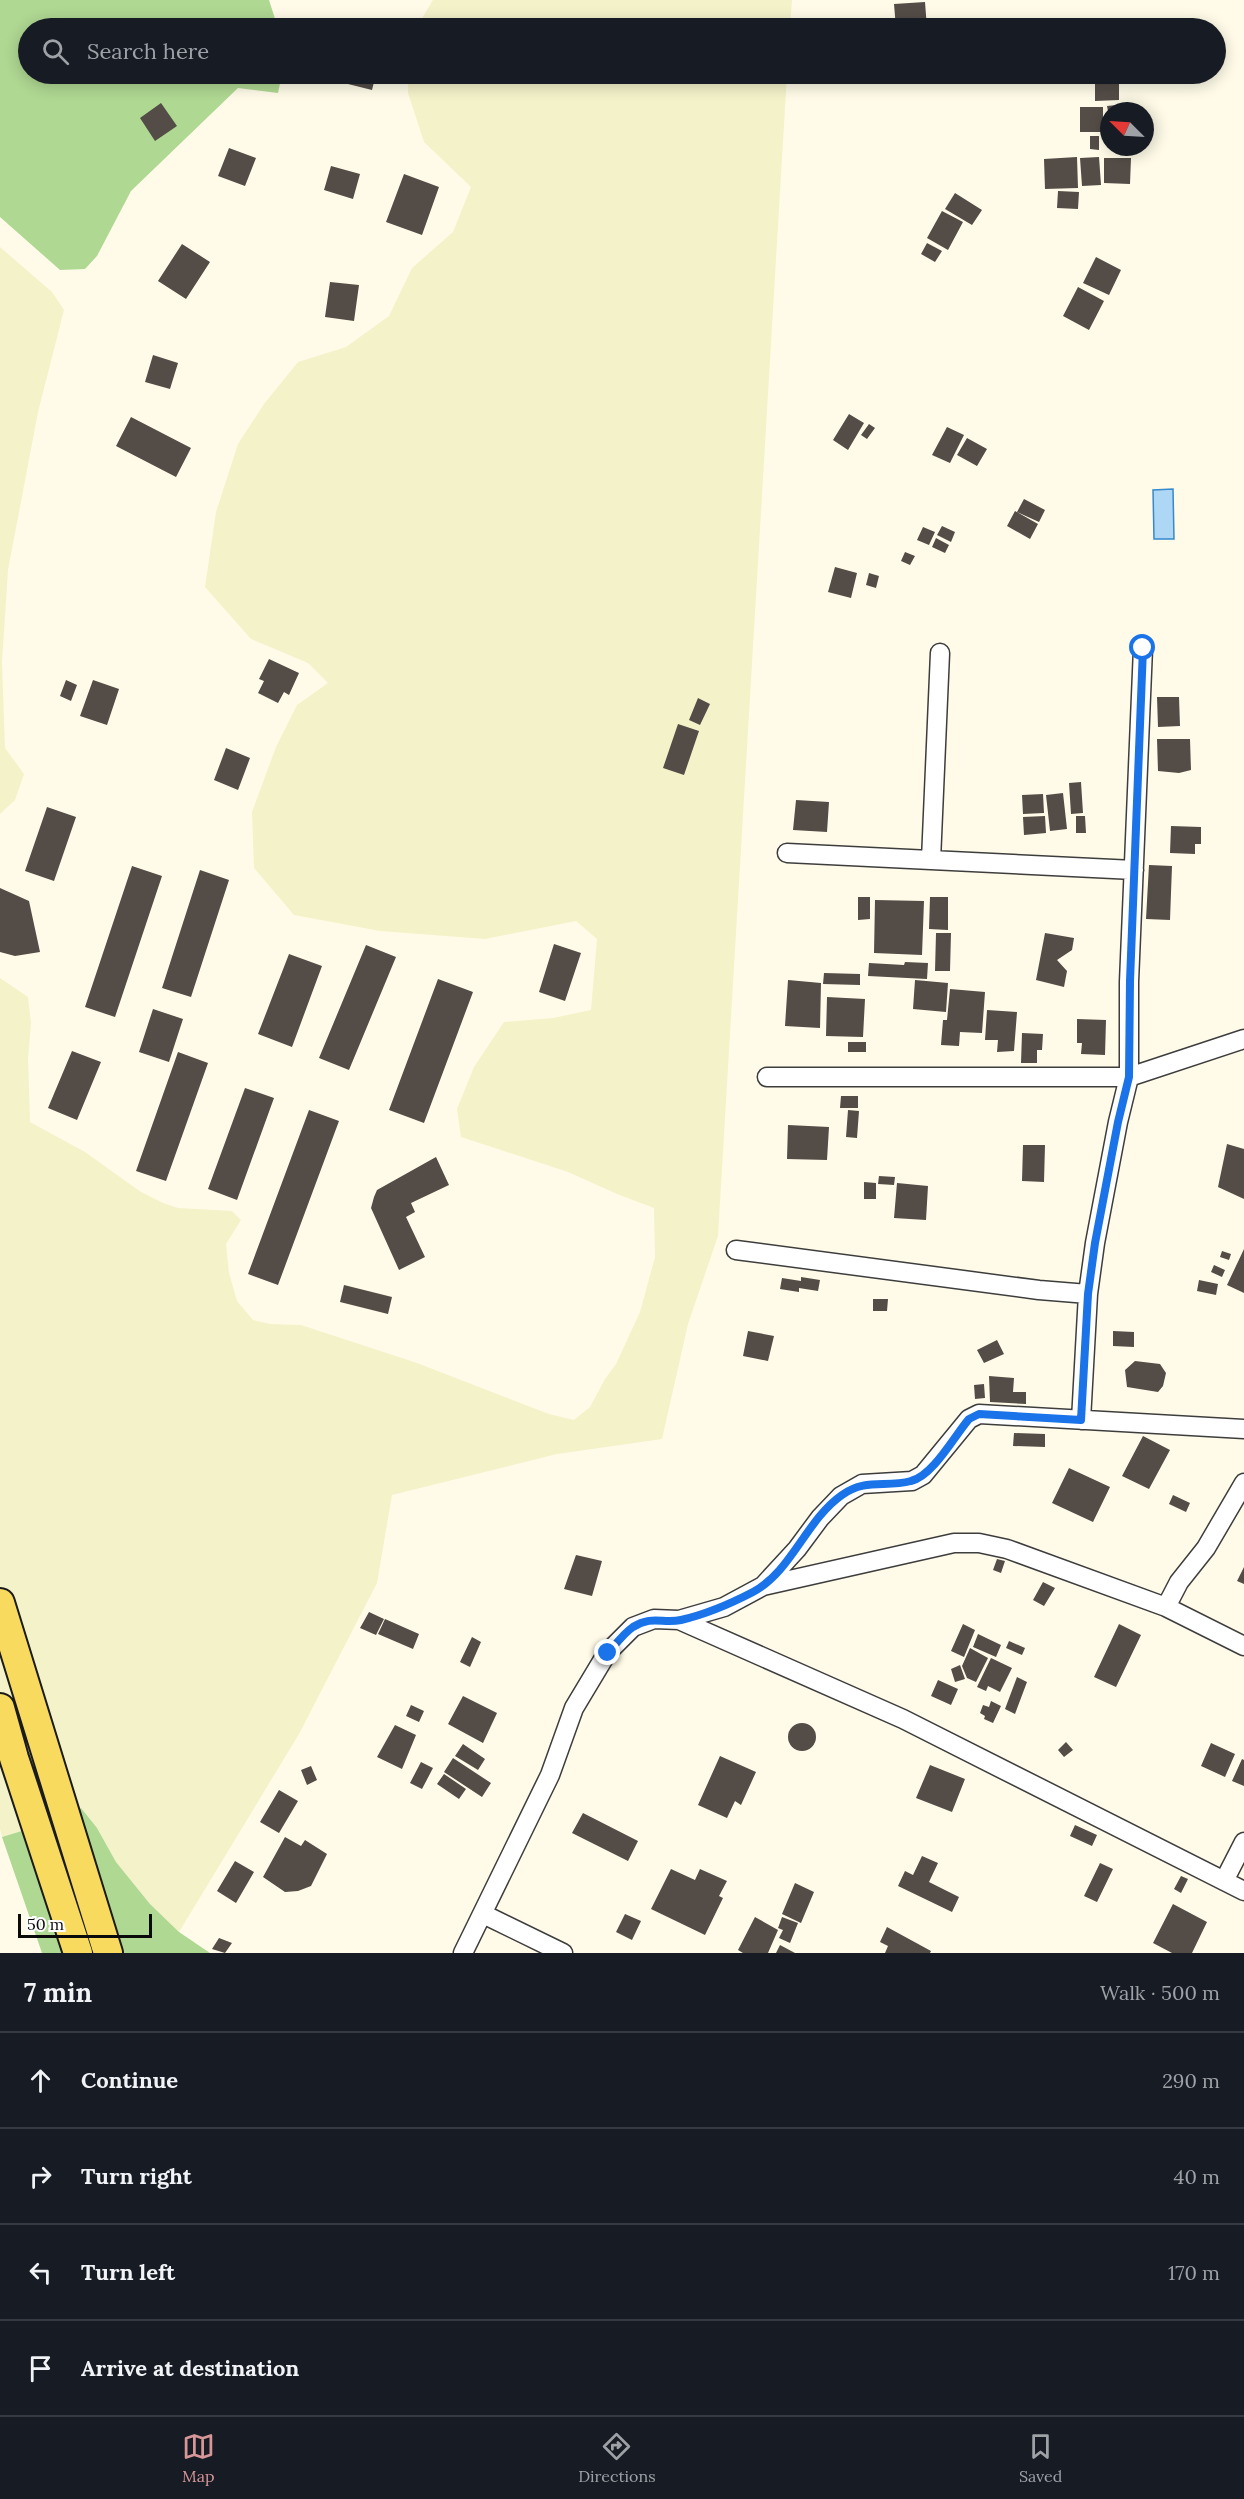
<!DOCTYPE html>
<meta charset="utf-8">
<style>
body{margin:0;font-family:Lora,serif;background:#20242c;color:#f1f3f6}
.compass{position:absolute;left:1100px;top:102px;width:54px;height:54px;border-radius:50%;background:#171b24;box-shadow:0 3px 15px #0003;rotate:294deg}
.scale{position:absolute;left:18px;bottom:15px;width:134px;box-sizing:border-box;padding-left:6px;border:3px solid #0a0a0a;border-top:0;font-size:16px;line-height:21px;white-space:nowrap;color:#0a0a0a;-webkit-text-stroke:4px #fff;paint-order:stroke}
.stop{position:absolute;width:18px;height:18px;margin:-14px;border:4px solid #1a73e8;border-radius:50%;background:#fff}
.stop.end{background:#1a73e8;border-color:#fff;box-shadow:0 2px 6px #0008}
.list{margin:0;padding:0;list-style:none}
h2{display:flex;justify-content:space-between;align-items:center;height:78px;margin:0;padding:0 24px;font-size:26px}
h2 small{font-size:20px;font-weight:400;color:#9ea1a6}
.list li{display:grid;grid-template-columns:39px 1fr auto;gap:18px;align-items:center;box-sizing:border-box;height:96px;padding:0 24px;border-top:2px solid #363941}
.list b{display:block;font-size:22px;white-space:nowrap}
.list em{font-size:20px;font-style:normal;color:#9ea1a6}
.icon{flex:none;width:33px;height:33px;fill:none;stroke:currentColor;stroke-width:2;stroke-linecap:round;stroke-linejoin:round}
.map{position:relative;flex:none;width:1244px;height:1953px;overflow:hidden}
.search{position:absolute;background:#171b24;box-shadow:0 3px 15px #0003;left:18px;right:18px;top:18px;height:66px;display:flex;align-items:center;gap:15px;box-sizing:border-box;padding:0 21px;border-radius:33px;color:#9ea1a6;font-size:22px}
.sheet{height:462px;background:#171b24}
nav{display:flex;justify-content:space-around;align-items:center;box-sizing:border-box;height:84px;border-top:2px solid #363941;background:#171b24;font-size:16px;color:#9ea1a6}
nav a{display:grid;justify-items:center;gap:3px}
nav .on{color:#d79698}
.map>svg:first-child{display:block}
.farmland{fill:#f4f2c9}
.forest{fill:#afd892}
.water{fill:#add7f5;stroke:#3589cc;stroke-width:1.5}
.building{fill:#534c47}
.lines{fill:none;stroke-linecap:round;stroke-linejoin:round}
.minor-casing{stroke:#3d3d3d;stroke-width:21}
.primary-casing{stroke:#1b1b1b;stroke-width:32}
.minor{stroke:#fff;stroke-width:18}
.primary{stroke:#f8da5f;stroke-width:28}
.route{stroke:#1a73e8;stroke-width:8}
</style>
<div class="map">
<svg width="1244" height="1953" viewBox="0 0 1244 1953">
<rect width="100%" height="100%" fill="#fffbe8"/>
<path class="farmland" d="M 433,0 L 792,0 L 790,28 L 416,28 Z
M 408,74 L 787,74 L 718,1236 L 688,1324 L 662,1439 L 557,1454 L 392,1495 L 377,1583 L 299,1734 L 179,1932 L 150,1904 L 116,1862 L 97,1828 L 65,1818 L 2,1837 L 0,1829 L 0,978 L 28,997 L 31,1023 L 28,1058 L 30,1122 L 85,1152 L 141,1192 L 163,1203 L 178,1208 L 232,1211 L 241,1220 L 226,1244 L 229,1273 L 237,1301 L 253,1320 L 270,1324 L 301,1325 L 417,1363 L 549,1414 L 574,1420 L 590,1407 L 605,1379 L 616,1364 L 640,1312 L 655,1257 L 654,1208 L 617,1194 L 568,1172 L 461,1137 L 457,1109 L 474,1067 L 504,1022 L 553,1018 L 591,1010 L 597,939 L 576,921 L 485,939 L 380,931 L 294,915 L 254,868 L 252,812 L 276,747 L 297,705 L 328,683 L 308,663 L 251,639 L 205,587 L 216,512 L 238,444 L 264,404 L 298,362 L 346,347 L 389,316 L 412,268 L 453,232 L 471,187 L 424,142 L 408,93 Z
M 0,247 L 52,292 L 64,310 L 38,412 L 8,570 L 2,662 L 5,748 L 24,774 L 15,800 L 0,814 Z"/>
<path class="forest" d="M 0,0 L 269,0 L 278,28 L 28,28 L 28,74 L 282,74 L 278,93 L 238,88 L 131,191 L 97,256 L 85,269 L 60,270 L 0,217 Z
M 81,1808 L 97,1828 L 116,1862 L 150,1904 L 179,1932 L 210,1953 L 42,1953 L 2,1837 L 64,1818 Z"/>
<path class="water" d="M 1173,489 L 1174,539 L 1154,539 L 1153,490 Z"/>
<path class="building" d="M 925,2 L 927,28 L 919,28 L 918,23 L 905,24 L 905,28 L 896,28 L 894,4 Z
M 346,74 L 376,74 L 372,90 L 344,83 Z
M 1095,74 L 1119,74 L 1119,100 L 1095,101 Z
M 161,103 L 177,126 L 155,141 L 140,118 Z
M 1117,105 L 1118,111 L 1108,111 L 1107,106 Z
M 1080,107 L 1103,107 L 1103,132 L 1080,132 Z
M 1090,136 L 1099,136 L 1099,150 L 1090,149 Z
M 229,148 L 256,158 L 245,186 L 218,176 Z
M 1077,157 L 1078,188 L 1045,189 L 1044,159 Z
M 1099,157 L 1101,185 L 1082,186 L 1080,158 Z
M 1104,158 L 1131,158 L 1130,184 L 1104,183 Z
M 331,166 L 360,174 L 353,199 L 324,190 Z
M 404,174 L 439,187 L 422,235 L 386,222 Z
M 1058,191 L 1079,192 L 1078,209 L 1057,208 Z
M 955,193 L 982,210 L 972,225 L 945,209 Z
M 942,211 L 963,222 L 948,250 L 927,238 Z
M 927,243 L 942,251 L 935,262 L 921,254 Z
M 182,244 L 210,262 L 186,299 L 158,281 Z
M 1096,257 L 1121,270 L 1109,295 L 1083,283 Z
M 330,282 L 359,285 L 354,321 L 325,317 Z
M 1078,287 L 1104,301 L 1089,330 L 1063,316 Z
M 153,355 L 178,363 L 170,389 L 145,382 Z
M 849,414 L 864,423 L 848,450 L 833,440 Z
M 131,417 L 191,448 L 176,477 L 116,446 Z
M 869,424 L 875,428 L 867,439 L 861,435 Z
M 947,427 L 964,435 L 950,463 L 932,455 Z
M 967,438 L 987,449 L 977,466 L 957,455 Z
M 1024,499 L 1045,510 L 1039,522 L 1017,512 Z
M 1015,511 L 1038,524 L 1030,539 L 1007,526 Z
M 942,526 L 955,532 L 951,542 L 937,535 Z
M 923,527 L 935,532 L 929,545 L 917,540 Z
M 936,538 L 949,545 L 945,553 L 932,547 Z
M 905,552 L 915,556 L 910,565 L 901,561 Z
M 835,567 L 857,573 L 851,598 L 828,592 Z
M 869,573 L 879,576 L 876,588 L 866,585 Z
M 269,659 L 299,673 L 289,695 L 284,692 L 278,703 L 258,693 L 264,681 L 259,679 Z
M 66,680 L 77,685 L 71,701 L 60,696 Z
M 93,680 L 119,689 L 107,725 L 80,716 Z
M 1157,697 L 1179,697 L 1180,726 L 1158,727 Z
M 698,698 L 710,704 L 700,725 L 689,720 Z
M 678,724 L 699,731 L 684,775 L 663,768 Z
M 1157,739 L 1190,739 L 1191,770 L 1179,773 L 1158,771 Z
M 226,748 L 250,758 L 238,790 L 214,780 Z
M 1081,782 L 1083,813 L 1071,814 L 1069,783 Z
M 1063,793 L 1067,829 L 1050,831 L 1046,795 Z
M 1043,794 L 1044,813 L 1023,814 L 1022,795 Z
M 796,800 L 829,802 L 827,832 L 793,830 Z
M 47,807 L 76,817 L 54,881 L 25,871 Z
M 1045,816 L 1046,833 L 1024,835 L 1023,817 Z
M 1076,816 L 1085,816 L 1086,833 L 1076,833 Z
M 1171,826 L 1201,827 L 1201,844 L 1195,844 L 1195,854 L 1170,853 Z
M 1149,865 L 1172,866 L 1170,920 L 1146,919 Z
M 132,866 L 162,876 L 115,1017 L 85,1007 Z
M 200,870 L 229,880 L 191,997 L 162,988 Z
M 0,888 L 29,901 L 40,952 L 15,956 L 0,952 Z
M 858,897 L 870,897 L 870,919 L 858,920 Z
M 930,897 L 948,897 L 948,930 L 929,929 Z
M 875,900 L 924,901 L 922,955 L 874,953 Z
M 936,933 L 951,933 L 950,971 L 935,971 Z
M 1045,933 L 1074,938 L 1072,950 L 1057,960 L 1067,971 L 1064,987 L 1036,980 Z
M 554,944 L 581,953 L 565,1001 L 539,992 Z
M 366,945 L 396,957 L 349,1070 L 319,1058 Z
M 289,954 L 322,966 L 292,1047 L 258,1034 Z
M 905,962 L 928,963 L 927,979 L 868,976 L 869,963 L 904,965 Z
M 824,973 L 860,974 L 860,985 L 823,984 Z
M 438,979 L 473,992 L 424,1123 L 389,1110 Z
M 788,980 L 821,983 L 820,1028 L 785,1026 Z
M 915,980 L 948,983 L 946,1012 L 913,1009 Z
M 950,989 L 985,992 L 982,1033 L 960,1032 L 959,1046 L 941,1045 L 943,1020 L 947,1020 Z
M 827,997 L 865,999 L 863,1037 L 826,1036 Z
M 153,1009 L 183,1019 L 169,1062 L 139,1052 Z
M 987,1010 L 1017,1012 L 1014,1051 L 997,1052 L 998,1040 L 985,1040 Z
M 1077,1019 L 1106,1020 L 1105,1055 L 1081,1054 L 1082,1043 L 1077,1043 Z
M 1022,1033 L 1043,1034 L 1042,1050 L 1037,1050 L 1037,1063 L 1021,1063 Z
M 848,1042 L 866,1042 L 866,1052 L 848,1052 Z
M 72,1051 L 101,1062 L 77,1120 L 48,1108 Z
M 178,1052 L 208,1063 L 166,1181 L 136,1171 Z
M 245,1088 L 274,1098 L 237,1200 L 208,1189 Z
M 841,1096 L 858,1096 L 858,1108 L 840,1108 Z
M 309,1110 L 339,1121 L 278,1285 L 248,1274 Z
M 848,1110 L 859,1111 L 857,1138 L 846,1137 Z
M 788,1125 L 829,1127 L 827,1160 L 787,1159 Z
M 1227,1144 L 1244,1149 L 1244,1199 L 1218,1187 Z
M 1023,1145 L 1045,1145 L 1044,1182 L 1022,1181 Z
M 436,1157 L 449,1185 L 411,1203 L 415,1212 L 406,1217 L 425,1257 L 399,1270 L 371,1208 L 374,1197 L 377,1190 Z
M 879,1176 L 895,1177 L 894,1185 L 878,1184 Z
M 864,1182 L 876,1183 L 876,1199 L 864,1199 Z
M 897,1183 L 928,1186 L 926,1220 L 894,1218 Z
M 1244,1249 L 1244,1293 L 1227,1285 Z
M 1222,1251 L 1231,1254 L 1229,1260 L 1220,1257 Z
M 1214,1265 L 1225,1270 L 1222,1277 L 1211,1272 Z
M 801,1277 L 820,1280 L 818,1291 L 799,1288 L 799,1292 L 780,1289 L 782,1278 L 801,1281 Z
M 1199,1280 L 1218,1284 L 1216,1295 L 1197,1291 Z
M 344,1285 L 392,1297 L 388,1314 L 340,1302 Z
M 873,1299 L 888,1299 L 887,1311 L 873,1311 Z
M 748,1331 L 774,1336 L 768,1361 L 743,1356 Z
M 1113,1331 L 1134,1332 L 1134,1347 L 1113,1346 Z
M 997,1340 L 1004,1354 L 984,1363 L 977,1350 Z
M 1135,1361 L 1160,1364 L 1166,1373 L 1163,1386 L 1158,1392 L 1127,1387 L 1125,1370 Z
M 989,1376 L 1014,1378 L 1013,1392 L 1026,1392 L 1026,1404 L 990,1402 Z
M 984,1384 L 985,1398 L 975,1399 L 974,1385 Z
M 1014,1433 L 1045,1434 L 1045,1447 L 1013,1446 Z
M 1143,1436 L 1170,1450 L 1149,1489 L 1122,1476 Z
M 1069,1468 L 1110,1487 L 1093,1522 L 1052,1503 Z
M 1173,1495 L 1190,1503 L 1186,1512 L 1169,1504 Z
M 576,1555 L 602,1561 L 592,1596 L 564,1589 Z
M 997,1559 L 1005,1561 L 1001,1573 L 993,1570 Z
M 1244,1567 L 1244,1584 L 1237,1581 Z
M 1043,1582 L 1055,1588 L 1044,1606 L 1033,1600 Z
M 369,1612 L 384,1619 L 376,1635 L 360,1628 Z
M 385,1619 L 419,1634 L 413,1649 L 378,1634 Z
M 963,1624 L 975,1630 L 964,1657 L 951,1651 Z
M 1119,1624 L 1141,1635 L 1116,1687 L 1094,1677 Z
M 978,1634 L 1001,1645 L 996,1657 L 973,1647 Z
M 472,1637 L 481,1642 L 470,1667 L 460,1662 Z
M 1009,1641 L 1025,1648 L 1022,1655 L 1006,1648 Z
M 970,1648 L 988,1658 L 976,1682 L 967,1678 L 962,1666 Z
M 991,1658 L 1012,1668 L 1000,1692 L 988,1686 L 986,1691 L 977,1687 Z
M 960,1665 L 965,1679 L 955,1682 L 951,1669 Z
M 1017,1677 L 1027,1682 L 1015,1714 L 1005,1709 Z
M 938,1680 L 958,1689 L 951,1705 L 931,1696 Z
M 463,1696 L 497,1713 L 483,1743 L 448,1724 Z
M 991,1701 L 1001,1706 L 993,1723 L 984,1719 L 985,1716 L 980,1713 L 983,1705 L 989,1707 Z
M 411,1705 L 424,1711 L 419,1722 L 406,1716 Z
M788 1737a14 14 0 1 1 28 0a14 14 0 1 1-28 0Z
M 395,1725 L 416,1735 L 402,1769 L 377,1757 Z
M 1066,1742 L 1073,1750 L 1064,1757 L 1058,1750 Z
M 1211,1743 L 1235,1754 L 1225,1777 L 1201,1766 Z
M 463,1744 L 485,1759 L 478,1770 L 455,1756 Z
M 720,1756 L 756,1772 L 741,1805 L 735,1801 L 727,1818 L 698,1805 Z
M 453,1758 L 491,1783 L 482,1797 L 444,1772 Z
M 1242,1759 L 1244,1760 L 1244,1786 L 1232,1781 Z
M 421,1762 L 433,1768 L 422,1789 L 410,1783 Z
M 930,1765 L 965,1779 L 952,1812 L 916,1798 Z
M 311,1766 L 317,1780 L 307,1785 L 301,1770 Z
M 444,1774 L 466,1789 L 459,1799 L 437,1784 Z
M 279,1790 L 298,1801 L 279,1833 L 260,1822 Z
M 583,1813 L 638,1841 L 628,1861 L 572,1833 Z
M 1075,1825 L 1097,1835 L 1092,1846 L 1070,1836 Z
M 285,1837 L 301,1846 L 305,1840 L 327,1854 L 311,1886 L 298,1891 L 285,1892 L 263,1877 Z
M 922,1856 L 938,1863 L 929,1882 L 959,1897 L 952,1912 L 898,1886 L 905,1871 L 913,1875 Z
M 235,1861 L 254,1872 L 236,1903 L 217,1891 Z
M 1100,1863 L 1113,1869 L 1097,1902 L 1084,1896 Z
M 671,1869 L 695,1880 L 700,1869 L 727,1881 L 719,1896 L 723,1898 L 705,1935 L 651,1909 Z
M 1181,1876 L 1188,1879 L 1181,1893 L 1174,1889 Z
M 795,1883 L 814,1892 L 801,1923 L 782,1914 Z
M 1173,1904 L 1207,1922 L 1192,1953 L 1172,1953 L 1153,1943 Z
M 625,1914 L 641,1921 L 632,1940 L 616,1932 Z
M 755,1917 L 778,1930 L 768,1953 L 743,1953 L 738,1950 Z
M 782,1917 L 798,1923 L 790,1943 L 779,1938 L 783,1930 L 778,1928 Z
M 887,1927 L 931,1951 L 930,1953 L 885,1953 L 888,1946 L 880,1942 Z
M 219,1938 L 232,1943 L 225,1953 L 212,1949 Z
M 780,1945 L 795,1953 L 776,1953 Z"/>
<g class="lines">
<g class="minor-casing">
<path id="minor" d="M 787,853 L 1134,870
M 931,860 L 940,653
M 767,1077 L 1129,1077 L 1244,1039
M 736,1250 L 1039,1290 L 1088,1294
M 1081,1420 L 1088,1294 L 1095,1243 L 1118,1122 L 1129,1077 L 1129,982 L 1143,648
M 763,1586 L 797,1549 L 820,1518 L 841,1496 L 862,1484 L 912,1481 L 923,1475 L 969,1419 L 979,1414 L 1244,1429
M 1166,1607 L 1179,1582 L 1206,1548 L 1244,1483
M 679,1620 L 724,1607 L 763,1586 L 954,1543 L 979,1543 L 1007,1549 L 1166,1607 L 1244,1646
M 1224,1881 L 1244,1842
M 483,1914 L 563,1953
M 463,1953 L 550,1775 L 574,1708 L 607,1653 L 633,1627 L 654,1619 L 679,1620 L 903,1719 L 1244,1891"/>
</g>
<g class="primary-casing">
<path id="primary" d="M 0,1603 L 108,1953
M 0,1708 L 14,1758 L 78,1953"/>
</g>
<use href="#minor" class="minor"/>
<use href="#primary" class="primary"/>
</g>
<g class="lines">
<path class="route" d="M 608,1653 C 615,1645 624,1633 633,1627 C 652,1615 663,1624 681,1620 C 707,1614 730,1604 753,1592 C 792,1571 806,1520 842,1495 C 866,1478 885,1488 911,1481 C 933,1476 955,1435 969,1419 L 979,1414 L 1081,1420 L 1088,1294 L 1095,1243 L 1118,1122 L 1129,1077 L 1130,981 L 1143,648"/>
</g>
</svg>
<svg class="compass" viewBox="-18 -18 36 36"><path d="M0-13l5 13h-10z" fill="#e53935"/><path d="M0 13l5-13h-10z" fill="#9ea1a6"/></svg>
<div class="scale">50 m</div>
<div class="stop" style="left:1143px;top:648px"></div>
<div class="stop end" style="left:608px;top:1653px"></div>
<div class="search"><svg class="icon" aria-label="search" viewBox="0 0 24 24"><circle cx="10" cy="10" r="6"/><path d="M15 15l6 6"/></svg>Search here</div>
</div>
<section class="sheet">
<h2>7 min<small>Walk · 500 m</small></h2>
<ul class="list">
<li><svg class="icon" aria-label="ahead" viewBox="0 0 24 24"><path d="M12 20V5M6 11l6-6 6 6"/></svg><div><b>Continue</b></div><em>290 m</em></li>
<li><svg class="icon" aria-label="right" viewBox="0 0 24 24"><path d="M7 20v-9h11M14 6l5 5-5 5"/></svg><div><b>Turn right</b></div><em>40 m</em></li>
<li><svg class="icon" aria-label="left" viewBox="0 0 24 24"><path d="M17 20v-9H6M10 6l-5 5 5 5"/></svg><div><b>Turn left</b></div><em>170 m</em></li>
<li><svg class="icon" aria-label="arrive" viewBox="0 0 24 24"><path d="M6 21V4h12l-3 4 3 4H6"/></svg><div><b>Arrive at destination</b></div></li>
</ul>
</section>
<nav>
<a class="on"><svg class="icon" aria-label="map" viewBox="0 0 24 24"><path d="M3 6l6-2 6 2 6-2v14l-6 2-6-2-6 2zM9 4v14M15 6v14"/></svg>Map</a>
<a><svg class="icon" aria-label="directions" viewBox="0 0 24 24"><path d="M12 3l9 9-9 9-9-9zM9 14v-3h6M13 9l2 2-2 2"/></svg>Directions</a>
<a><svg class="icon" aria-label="saved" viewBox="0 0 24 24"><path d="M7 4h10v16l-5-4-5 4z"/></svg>Saved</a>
</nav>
